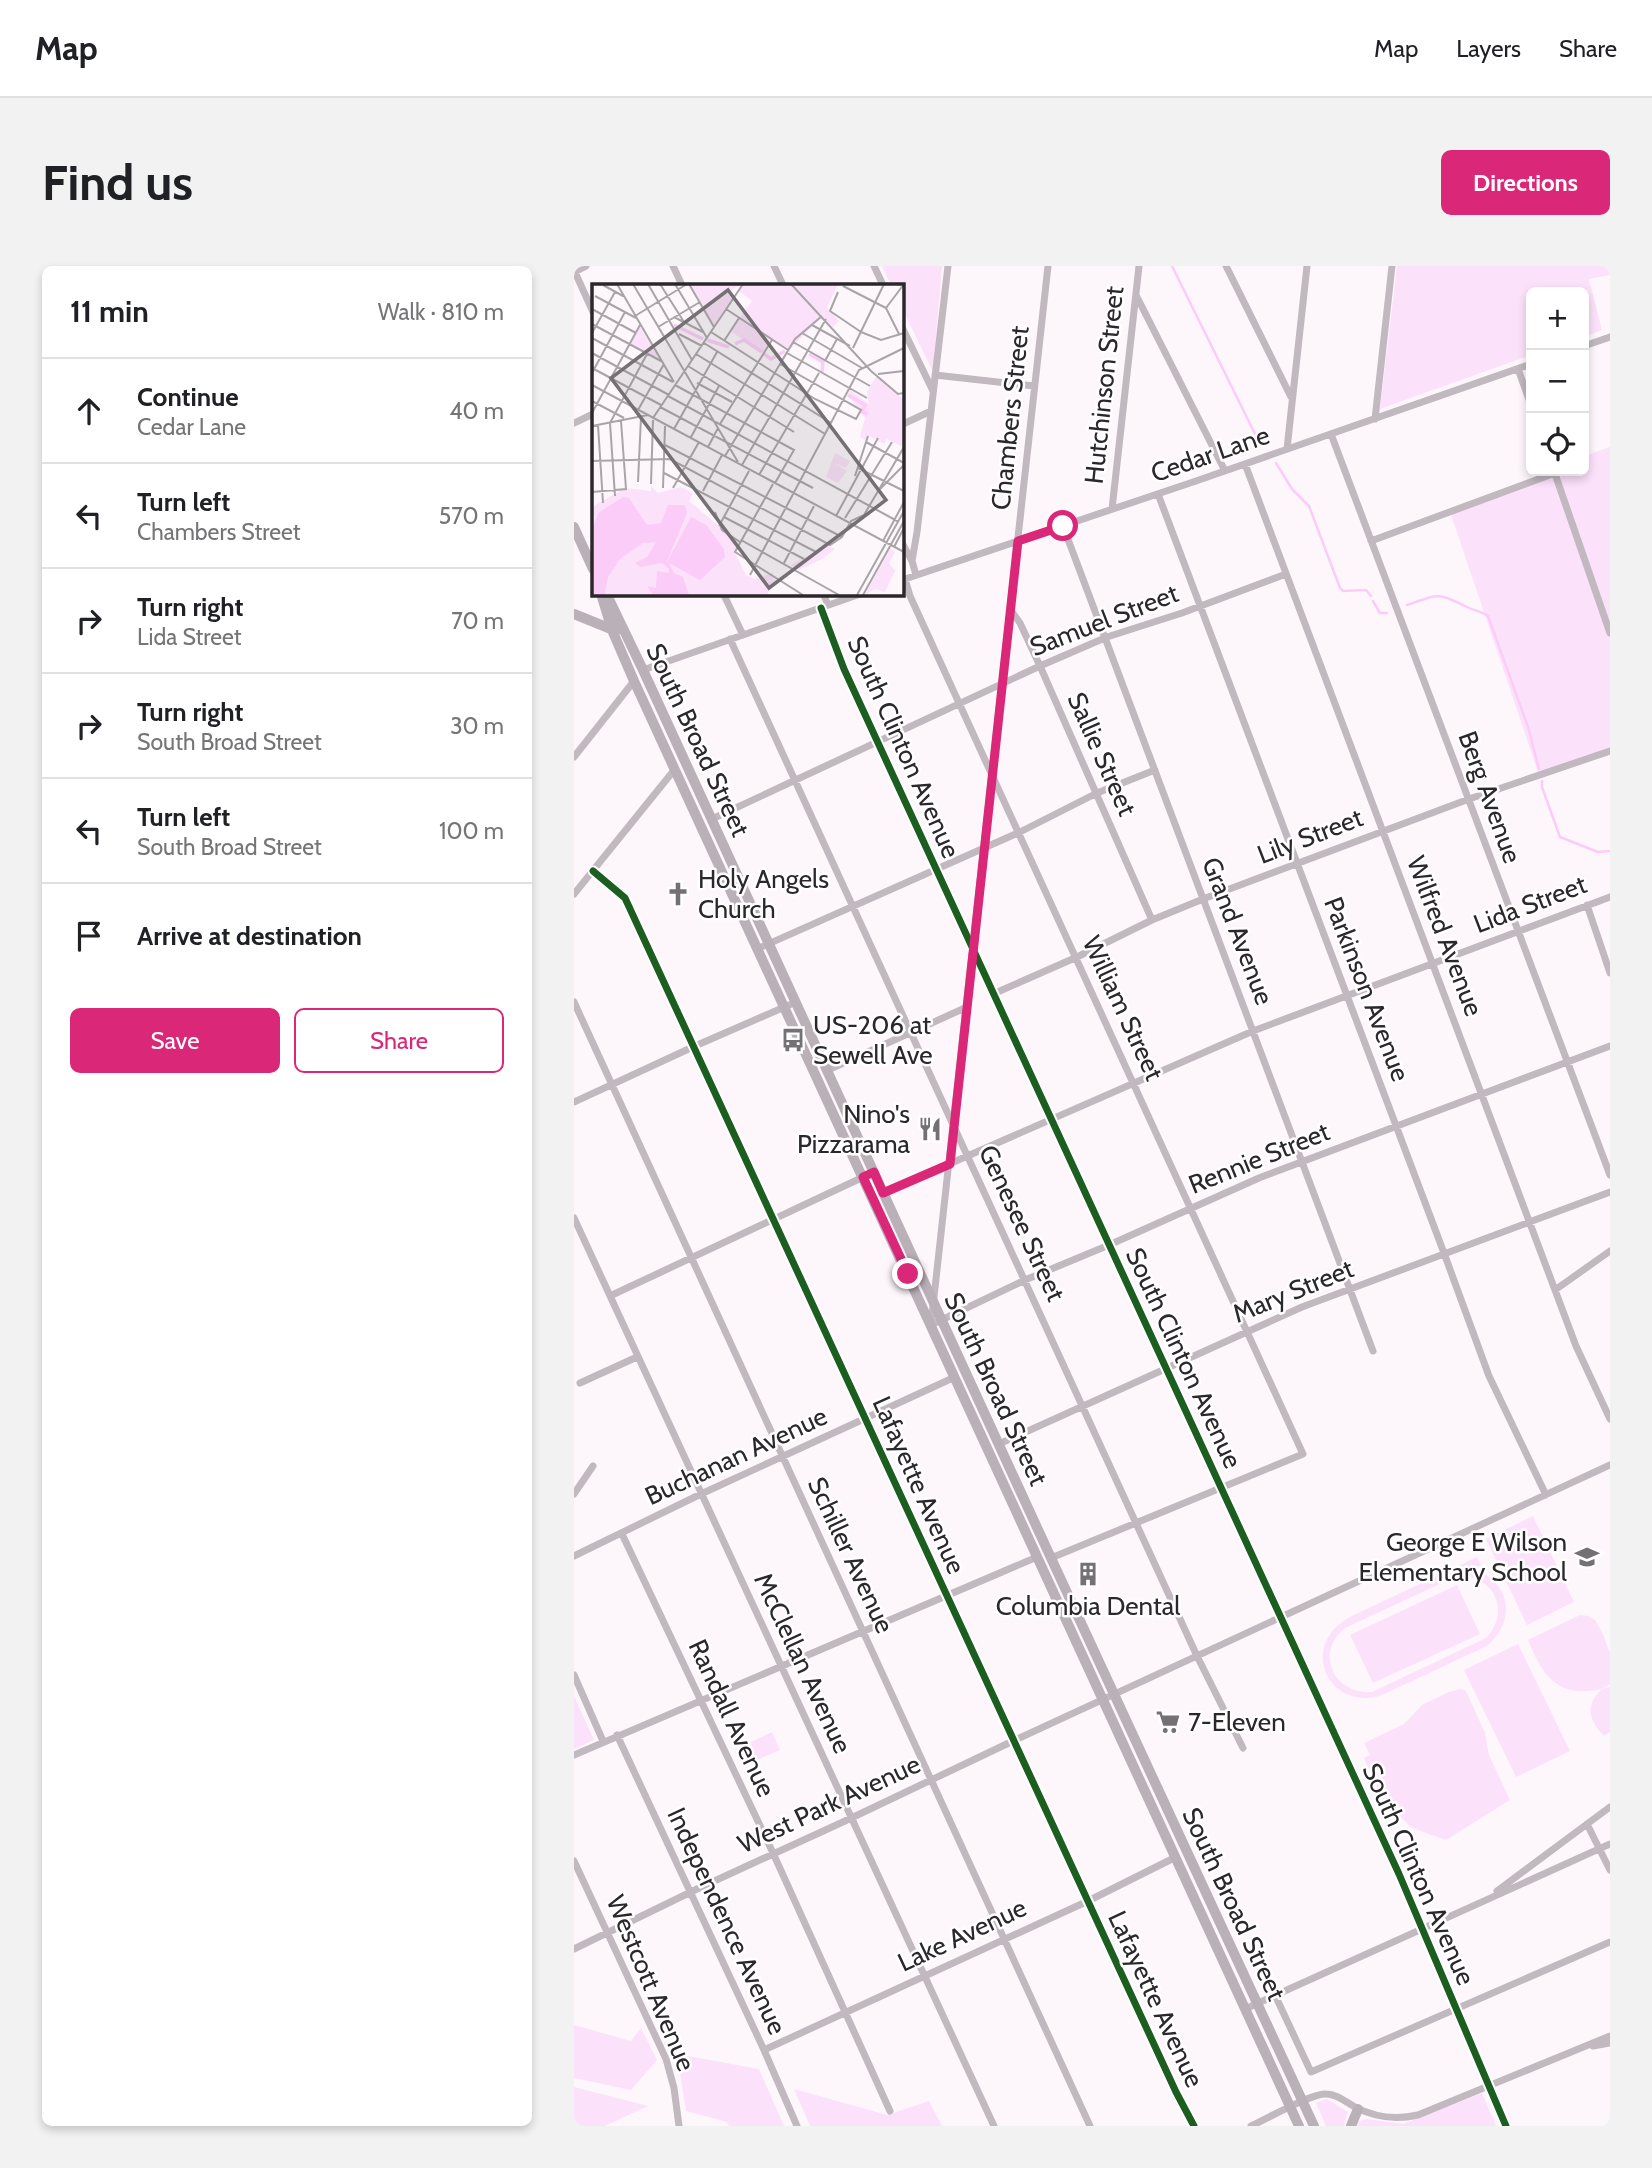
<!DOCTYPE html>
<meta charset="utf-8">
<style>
body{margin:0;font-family:Cabin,sans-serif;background:#f2f2f2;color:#202124}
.controls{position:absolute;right:21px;top:21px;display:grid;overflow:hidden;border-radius:10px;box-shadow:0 4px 10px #0003}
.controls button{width:63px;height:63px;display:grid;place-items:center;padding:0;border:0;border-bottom:2px solid #e0e0e0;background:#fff;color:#202124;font:35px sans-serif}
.stop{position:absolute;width:21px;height:21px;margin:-16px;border:5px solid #db2777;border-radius:50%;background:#fff}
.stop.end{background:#db2777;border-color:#fff;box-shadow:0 2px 7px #0008}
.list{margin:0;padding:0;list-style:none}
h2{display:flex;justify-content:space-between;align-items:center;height:91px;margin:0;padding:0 28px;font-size:30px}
h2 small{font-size:23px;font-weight:400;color:#757577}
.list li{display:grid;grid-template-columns:46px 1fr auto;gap:21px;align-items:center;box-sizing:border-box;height:105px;padding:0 28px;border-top:2px solid #e0e0e0}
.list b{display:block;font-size:26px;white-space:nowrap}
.list p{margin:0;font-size:23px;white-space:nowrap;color:#757577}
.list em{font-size:23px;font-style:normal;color:#757577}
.actions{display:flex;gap:14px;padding:21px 28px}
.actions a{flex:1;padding:16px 0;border:2px solid #db2777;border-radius:10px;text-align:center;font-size:24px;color:#db2777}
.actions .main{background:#db2777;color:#fff}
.icon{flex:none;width:38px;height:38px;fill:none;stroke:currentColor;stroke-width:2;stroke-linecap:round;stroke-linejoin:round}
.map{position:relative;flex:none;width:1036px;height:1860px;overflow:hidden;border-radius:10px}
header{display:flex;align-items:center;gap:42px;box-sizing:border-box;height:98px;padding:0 35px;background:#fff;border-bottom:2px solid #e0e0e0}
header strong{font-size:33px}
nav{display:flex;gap:38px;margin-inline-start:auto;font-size:24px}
.intro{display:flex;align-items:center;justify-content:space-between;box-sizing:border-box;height:168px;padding:0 42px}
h1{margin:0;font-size:49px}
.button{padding:18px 32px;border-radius:10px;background:#db2777;color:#fff;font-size:24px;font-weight:700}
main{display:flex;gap:42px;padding:0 42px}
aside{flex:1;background:#fff;border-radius:10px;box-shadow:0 4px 10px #0003}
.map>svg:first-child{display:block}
.green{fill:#fce1fa;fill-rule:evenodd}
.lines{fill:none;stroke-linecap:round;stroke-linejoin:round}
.stream{stroke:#fcccf8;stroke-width:2.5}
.minor{stroke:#c1b8c0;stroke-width:7}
.major{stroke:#bab0b8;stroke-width:10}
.cycleway-casing{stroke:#fff;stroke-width:11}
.cycleway{stroke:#1b5e20;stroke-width:7}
.route{stroke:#db2777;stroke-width:9}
.labels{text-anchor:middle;stroke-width:5;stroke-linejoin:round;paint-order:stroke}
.street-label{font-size:26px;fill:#2b272b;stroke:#fff}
.poi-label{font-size:26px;fill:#2b272b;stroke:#fff;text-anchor:start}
.inset-river{fill:none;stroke:#fcccf8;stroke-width:3.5}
.inset-road{fill:none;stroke:#a9a4a8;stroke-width:2}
.view{fill:#747074;fill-opacity:0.15;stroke:#747074;stroke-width:3.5}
.inset-edge{fill:none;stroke:#2b272b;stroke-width:3.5}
</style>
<header>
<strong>Map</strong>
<nav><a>Map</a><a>Layers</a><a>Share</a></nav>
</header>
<div class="intro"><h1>Find us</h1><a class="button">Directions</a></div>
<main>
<aside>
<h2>11 min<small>Walk · 810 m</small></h2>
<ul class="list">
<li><svg class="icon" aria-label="ahead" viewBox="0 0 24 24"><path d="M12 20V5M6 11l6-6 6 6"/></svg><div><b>Continue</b><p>Cedar Lane</p></div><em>40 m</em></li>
<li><svg class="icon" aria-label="left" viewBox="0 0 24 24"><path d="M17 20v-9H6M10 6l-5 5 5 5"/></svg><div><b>Turn left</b><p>Chambers Street</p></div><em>570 m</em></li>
<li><svg class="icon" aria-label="right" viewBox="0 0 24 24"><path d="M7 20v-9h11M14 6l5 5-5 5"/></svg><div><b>Turn right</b><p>Lida Street</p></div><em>70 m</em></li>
<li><svg class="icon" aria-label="right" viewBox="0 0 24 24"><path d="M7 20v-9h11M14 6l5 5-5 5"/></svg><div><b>Turn right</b><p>South Broad Street</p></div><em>30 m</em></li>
<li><svg class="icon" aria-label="left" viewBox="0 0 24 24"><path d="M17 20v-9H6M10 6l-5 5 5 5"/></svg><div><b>Turn left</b><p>South Broad Street</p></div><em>100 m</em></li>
<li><svg class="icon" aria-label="arrive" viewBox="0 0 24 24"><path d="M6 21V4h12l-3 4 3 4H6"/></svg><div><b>Arrive at destination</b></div></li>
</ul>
<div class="actions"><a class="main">Save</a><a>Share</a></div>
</aside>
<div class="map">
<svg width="1036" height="1860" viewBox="0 0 1036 1860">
<rect width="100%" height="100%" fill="#fdf7fc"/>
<path class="green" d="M 308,0 L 368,0 L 359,106 L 327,40 L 327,19 L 317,19 Z
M 823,0 L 1036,0 L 1036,9 L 1015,13 L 1028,64 L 1010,71 L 1010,26 L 957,26 L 957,89 L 806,143 Z
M 1036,181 L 1036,485 L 965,509 L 875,243 L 976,210 L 974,205 L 1010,205 L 1010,190 Z
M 959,1250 L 1000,1336 L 953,1359 L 912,1273 Z
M 903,1291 L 907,1299 L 898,1303 C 937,1314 943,1355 913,1380 L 806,1430 C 750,1444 725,1376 778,1350 ZM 892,1310 C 925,1316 934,1349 912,1372 L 798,1426 C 760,1429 740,1387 771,1362 L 881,1311 Z
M 883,1319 L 906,1368 L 799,1417 L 776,1369 Z
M 1006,1349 L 1014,1350 L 1021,1354 L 1028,1366 L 1036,1387 L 1036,1418 L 1028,1423 L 1036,1421 L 1036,1466 L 1030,1470 C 1014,1453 1011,1439 1028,1423 C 985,1432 969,1412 954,1374 Z
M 944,1378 L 996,1485 L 942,1511 L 890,1404 Z
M 887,1423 L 892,1425 L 911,1467 L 915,1489 L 936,1534 L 872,1574 L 838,1562 L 810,1535 L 790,1492 L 796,1489 L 790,1477 L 830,1458 L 848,1439 L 875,1426 Z
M 0,1430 L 20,1474 L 0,1483 Z
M 198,1466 L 206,1484 L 169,1500 L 162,1483 Z
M 0,1759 L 57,1775 L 67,1762 L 83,1794 L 57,1824 L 0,1812 Z
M 103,1788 L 185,1803 L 210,1860 L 155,1860 L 153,1856 L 112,1845 Z
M 0,1821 L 74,1840 L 31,1860 L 0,1860 Z
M 220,1823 L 313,1849 L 355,1835 L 368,1860 L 236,1860 Z
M 908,1827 L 922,1860 L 783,1860 L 785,1855 L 793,1853 L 829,1858 Z
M 753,1833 L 774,1846 L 770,1860 L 752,1860 L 742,1837 Z"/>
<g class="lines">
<path class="stream" d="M 598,0 L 687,180
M 702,197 L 718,223 L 735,240 L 766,322 L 769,325 L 792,324 L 797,330
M 799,335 L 806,347 L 813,347
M 833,339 C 865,328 863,326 893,341 C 901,345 907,345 914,350 L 954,461 L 965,503
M 968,515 L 968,521 L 986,571 L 1024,586 L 1036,585"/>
<path class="minor" d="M 99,0 L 108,19
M 200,0 L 209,19
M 300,0 L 309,19
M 652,0 L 717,131
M 0,4 L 19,46
M 0,6 L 12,0
M 562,29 L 651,205
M 327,59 L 359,125
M 1010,80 L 1036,71
M 944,103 L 957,139
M 361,109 L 460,120
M 801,153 L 818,0
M 0,157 L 19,148
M 327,159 L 357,145
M 757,168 L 1036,909
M 713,183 L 733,0
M 671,198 L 1002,1080 L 1036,1153
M 980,205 L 1036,367
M 584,228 L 870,987 L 915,1110 L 972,1229
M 538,243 L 565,0
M 489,260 L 799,1085
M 327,275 L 338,295 L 342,309
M 797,275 L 981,207
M 338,295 L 343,266 L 374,0
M 331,313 L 336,330 L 729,1188 L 477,1292
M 328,314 L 622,215 L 957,98
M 149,327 L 169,369
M 249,327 L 254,339
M 247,342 L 270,403 L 825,1608 L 932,1860
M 436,343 L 446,357 L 466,400 L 578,654
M 156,373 L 623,1390 L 669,1482
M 69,404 L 289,327
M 0,491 L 60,415
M 138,553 L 466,400 L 533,371 L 608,347 L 712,308
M 19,605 L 51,632 L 602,1826 L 620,1860
M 0,628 L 101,503
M 1013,639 L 1036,707
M 183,683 L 446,566 L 523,527 L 581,504
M 419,728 L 503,691 L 578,654 L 629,633 L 895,533 L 1036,485
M 0,736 L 516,1860
M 254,804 L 393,741
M 0,836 L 121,780 L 222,736
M 309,927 L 679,765 L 1036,631
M 0,952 L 420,1860
M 981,1024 L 1036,985
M 36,1030 L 300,906
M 357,1058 L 474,0
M 357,1059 L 451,1014 L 535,979 L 685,912 L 1036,780
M 6,1117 L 63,1091
M 425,1178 L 728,1041 L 1036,926
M 0,1228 L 19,1200
M 48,1268 L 199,1587 L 316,1845
M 0,1290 L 127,1228 L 381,1111
M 0,1409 L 29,1475
M 43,1469 L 190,1784 L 223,1860
M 0,1489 L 463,1291
M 1013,1558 L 1036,1604
M 0,1595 L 92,1793 L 100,1822 L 105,1860
M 923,1625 L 1036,1541
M 0,1683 L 123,1623 L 271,1555 L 439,1475 L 1036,1199
M 701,1729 L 737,1806 L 1036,1676
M 671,1743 L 1036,1578
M 1019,1780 L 1036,1777
M 190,1784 L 514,1635 L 602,1591
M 677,1860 C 693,1853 737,1827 752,1828 C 763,1828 772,1836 781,1841 C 802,1852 822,1854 844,1849 L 1036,1770"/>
<path class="major" d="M 0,261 L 19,303
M 32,327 L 69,404 L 477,1292 L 740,1860
M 28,331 L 38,364 L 60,415 L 725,1860
M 0,348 L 42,365
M 777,1860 L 784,1843"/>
<g class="cycleway-casing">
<path id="cycleway" d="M 247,342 L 270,403 L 825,1608 L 932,1860
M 19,605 L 51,632 L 602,1826 L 620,1860"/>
</g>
<use href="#cycleway" class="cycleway"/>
</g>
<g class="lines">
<path class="route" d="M 334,1008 L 289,911 L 300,906 L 309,927 L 376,898 L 444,275 L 489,260"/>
</g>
<defs>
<g id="church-bare" transform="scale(1.89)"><path d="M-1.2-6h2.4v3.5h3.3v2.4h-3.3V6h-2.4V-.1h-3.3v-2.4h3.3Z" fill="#747074" stroke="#fff" stroke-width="2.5" paint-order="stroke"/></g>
<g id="bus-bare" transform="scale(1.89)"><path d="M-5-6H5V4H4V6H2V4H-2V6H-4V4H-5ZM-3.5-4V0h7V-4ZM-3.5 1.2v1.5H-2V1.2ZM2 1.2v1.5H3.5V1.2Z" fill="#747074" stroke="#fff" stroke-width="2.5" paint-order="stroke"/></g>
<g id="restaurant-bare" transform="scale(1.89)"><path d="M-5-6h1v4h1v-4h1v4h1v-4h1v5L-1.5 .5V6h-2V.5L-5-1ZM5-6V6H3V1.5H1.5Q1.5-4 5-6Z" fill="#747074" stroke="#fff" stroke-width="2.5" paint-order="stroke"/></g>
<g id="school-bare" transform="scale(1.89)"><path d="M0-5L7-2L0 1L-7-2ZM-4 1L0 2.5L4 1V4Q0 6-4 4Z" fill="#747074" stroke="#fff" stroke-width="2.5" paint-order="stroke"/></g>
<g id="building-bare" transform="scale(1.89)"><path d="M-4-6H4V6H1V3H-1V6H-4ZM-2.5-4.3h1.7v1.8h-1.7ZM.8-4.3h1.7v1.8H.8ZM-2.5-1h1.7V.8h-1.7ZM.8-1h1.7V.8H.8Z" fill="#747074" stroke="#fff" stroke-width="2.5" paint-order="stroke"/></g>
<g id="supermarket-bare" transform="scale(1.89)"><path d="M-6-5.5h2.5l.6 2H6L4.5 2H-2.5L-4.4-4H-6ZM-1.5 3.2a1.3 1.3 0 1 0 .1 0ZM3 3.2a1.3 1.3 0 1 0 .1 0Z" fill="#747074" stroke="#fff" stroke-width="2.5" paint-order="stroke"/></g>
</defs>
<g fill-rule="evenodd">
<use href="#church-bare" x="104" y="628"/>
<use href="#bus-bare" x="219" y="774"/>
<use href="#restaurant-bare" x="356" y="863"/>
<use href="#school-bare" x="1013" y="1291"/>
<use href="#building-bare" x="514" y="1308"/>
<use href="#supermarket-bare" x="594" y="1456"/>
</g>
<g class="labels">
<g class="street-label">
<text transform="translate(530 119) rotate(-84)" y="9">Hutchinson Street</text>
<text transform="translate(436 152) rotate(-84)" y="9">Chambers Street</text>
<text transform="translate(636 188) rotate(-19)" y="9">Cedar Lane</text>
<text transform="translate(530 354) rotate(-21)" y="9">Samuel Street</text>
<text transform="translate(124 474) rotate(65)" y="9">South Broad Street</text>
<text transform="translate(330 481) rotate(66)" y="9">South Clinton Avenue</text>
<text transform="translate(528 488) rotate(66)" y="9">Sallie Street</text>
<text transform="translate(916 531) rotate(70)" y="9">Berg Avenue</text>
<text transform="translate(736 570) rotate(-21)" y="9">Lily Street</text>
<text transform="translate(956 638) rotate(-21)" y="9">Lida Street</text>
<text transform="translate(664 665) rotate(69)" y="9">Grand Avenue</text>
<text transform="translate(871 670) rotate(69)" y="9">Wilfred Avenue</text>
<text transform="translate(793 723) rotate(69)" y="9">Parkinson Avenue</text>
<text transform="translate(549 742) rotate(65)" y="9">William Street</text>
<text transform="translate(685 892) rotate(-22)" y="9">Rennie Street</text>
<text transform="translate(448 957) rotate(65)" y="9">Genesee Street</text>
<text transform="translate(719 1025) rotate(-22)" y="9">Mary Street</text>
<text transform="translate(610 1092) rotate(65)" y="9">South Clinton Avenue</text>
<text transform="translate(422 1123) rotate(65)" y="9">South Broad Street</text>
<text transform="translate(162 1190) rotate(-25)" y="9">Buchanan Avenue</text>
<text transform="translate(345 1219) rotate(66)" y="9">Lafayette Avenue</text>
<text transform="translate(277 1289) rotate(65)" y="9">Schiller Avenue</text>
<text transform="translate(229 1397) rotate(65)" y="9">McClellan Avenue</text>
<text transform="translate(158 1452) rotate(65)" y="9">Randall Avenue</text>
<text transform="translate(255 1538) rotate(-25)" y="9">West Park Avenue</text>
<text transform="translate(845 1608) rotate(66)" y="9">South Clinton Avenue</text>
<text transform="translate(660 1638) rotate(65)" y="9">South Broad Street</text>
<text transform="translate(153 1655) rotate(65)" y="9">Independence Avenue</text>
<text transform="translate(388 1669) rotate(-25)" y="9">Lake Avenue</text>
<text transform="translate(77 1717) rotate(67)" y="9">Westcott Avenue</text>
<text transform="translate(582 1733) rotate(65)" y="9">Lafayette Avenue</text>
</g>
<g class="poi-label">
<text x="124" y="622">Holy Angels<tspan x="124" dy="30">Church</tspan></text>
<text x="239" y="768">US-206 at<tspan x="239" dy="30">Sewell Ave</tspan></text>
<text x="336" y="857" text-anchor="end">Nino's<tspan x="336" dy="30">Pizzarama</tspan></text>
<text x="993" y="1285" text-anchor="end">George E Wilson<tspan x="993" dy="30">Elementary School</tspan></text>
<text x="514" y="1349" text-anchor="middle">Columbia Dental</text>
<text x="614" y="1465">7-Eleven</text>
</g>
</g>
<g transform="translate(18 18)">
<rect width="312" height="312" fill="#fdf7fc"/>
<path d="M 98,0 L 149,0 L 135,9 L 140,14 L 122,41 ZM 152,0 L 246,0 L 235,23 L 247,37 L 241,43 L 230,33 L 196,67 L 180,57 L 171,69 L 138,47 L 160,17 L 147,7 ZM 48,43 L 68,75 L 39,60 ZM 285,91 L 311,115 L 311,163 L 295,155 L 292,160 L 277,152 L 275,157 L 268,153 L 273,134 L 256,111 L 258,106 L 277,120 L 275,108 ZM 243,169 L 258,177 L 254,184 L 242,179 L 255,187 L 246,199 L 234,193 ZM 59,202 L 66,209 L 89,203 L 101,209 L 97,217 L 147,259 L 142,267 L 154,291 L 162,295 L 181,289 L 181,295 L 164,302 L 184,295 L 175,311 L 0,311 L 0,223 L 33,204 L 59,207 ZM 235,261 L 243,265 L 230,275 L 207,286 L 199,281 ZM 298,265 L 303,268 L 297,279 L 303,287 L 293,308 L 283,305 L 273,311 Z" fill="#fce1fa"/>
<path d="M 31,213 L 37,214 L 55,241 L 69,239 L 76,221 L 93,221 L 95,229 L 74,280 L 99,233 L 114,241 L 132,265 L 133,273 L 108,296 L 77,279 L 82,289 L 91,293 L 97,311 L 61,311 L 55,302 L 64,304 L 65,287 L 77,289 L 77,285 L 70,279 L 48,283 L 43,279 L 55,273 L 64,258 L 51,259 L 28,275 L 16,293 L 13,311 L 0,311 L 0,247 L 6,229 Z" fill="#fcccf8"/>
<path class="inset-river" d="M 82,41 L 111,55M 115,56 L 137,63M 143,60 L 152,56 L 170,68M 172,70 L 179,75 L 193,67M 217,70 L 231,78 L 230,88M 256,111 L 273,121 L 270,128 L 276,130"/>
<path class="inset-road" d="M 25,0 L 82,98M 41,0 L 146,178M 56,0 L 100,76M 68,0 L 92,38M 83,0 L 115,54M 97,0 L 122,43M 199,0 L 279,87 L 306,110 L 312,109M 11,1 L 31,12M 251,2 L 294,24M 246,8 L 238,27 L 269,48M 3,12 L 44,34M 294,24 L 307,50M 294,24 L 312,0M 0,25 L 44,49M 134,25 L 196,66M 43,32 L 95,0M 82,33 L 111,48M 0,40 L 69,77M 220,41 L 258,62M 66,43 L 108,18M 119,48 L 223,115 L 264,135 L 269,126 L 188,80M 269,48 L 289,56 L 312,49M 0,49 L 23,8M 210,49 L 270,84M 87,50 L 110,62M 0,54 L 81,98M 132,57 L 147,34M 201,58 L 278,102M 112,59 L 239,139M 261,64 L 292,0M 0,69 L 77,111M 195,69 L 275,114M 104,70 L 233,150M 233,77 L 245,55M 96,82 L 202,148M 0,84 L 69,121M 0,89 L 33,28M 286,90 L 312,87M 105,99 L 140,118M 0,101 L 312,268M 83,101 L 202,166 L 183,199M 76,112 L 307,238M 0,117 L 32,134M 68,123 L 221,204M 46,126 L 72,80M 0,129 L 48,41M 61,134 L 151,0M 128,140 L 180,56M 6,141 L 11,219M 0,142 L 56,131M 82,145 L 125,68M 99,153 L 127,102M 274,158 L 312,179M 73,161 L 250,253M 116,163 L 126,144M 133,172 L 203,55 L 230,32M 0,177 L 78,175 L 238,261 L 250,253 L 259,237 L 272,231 L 312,163M 150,181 L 234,35M 266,184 L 312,207M 72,189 L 226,269M 167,191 L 227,89M 263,192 L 276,152M 46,198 L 49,133M 59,200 L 61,136M 181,200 L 143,268 L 211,311M 71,204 L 73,142M 81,204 L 107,158M 288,205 L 312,181M 111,207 L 130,171M 0,208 L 34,205 L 29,137M 23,212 L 18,139 L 55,70M 123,228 L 130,246 L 148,258M 244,232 L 286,154M 132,233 L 212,275M 253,234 L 300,158M 127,242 L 157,187M 149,256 L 247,311M 291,257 L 312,218M 302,263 L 312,244M 192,279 L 222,222M 158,291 L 267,86 L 312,64M 265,311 L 312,227M 271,311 L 312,237"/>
<path class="view" d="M 136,6 L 294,216 L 177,304 L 19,94 Z"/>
<rect width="312" height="312" class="inset-edge"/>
</g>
</svg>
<div class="controls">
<button>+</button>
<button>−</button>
<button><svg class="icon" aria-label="locate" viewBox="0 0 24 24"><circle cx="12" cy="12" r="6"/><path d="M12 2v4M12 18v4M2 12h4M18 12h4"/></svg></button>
</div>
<div class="stop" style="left:489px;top:260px"></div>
<div class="stop end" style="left:334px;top:1008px"></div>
</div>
</main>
